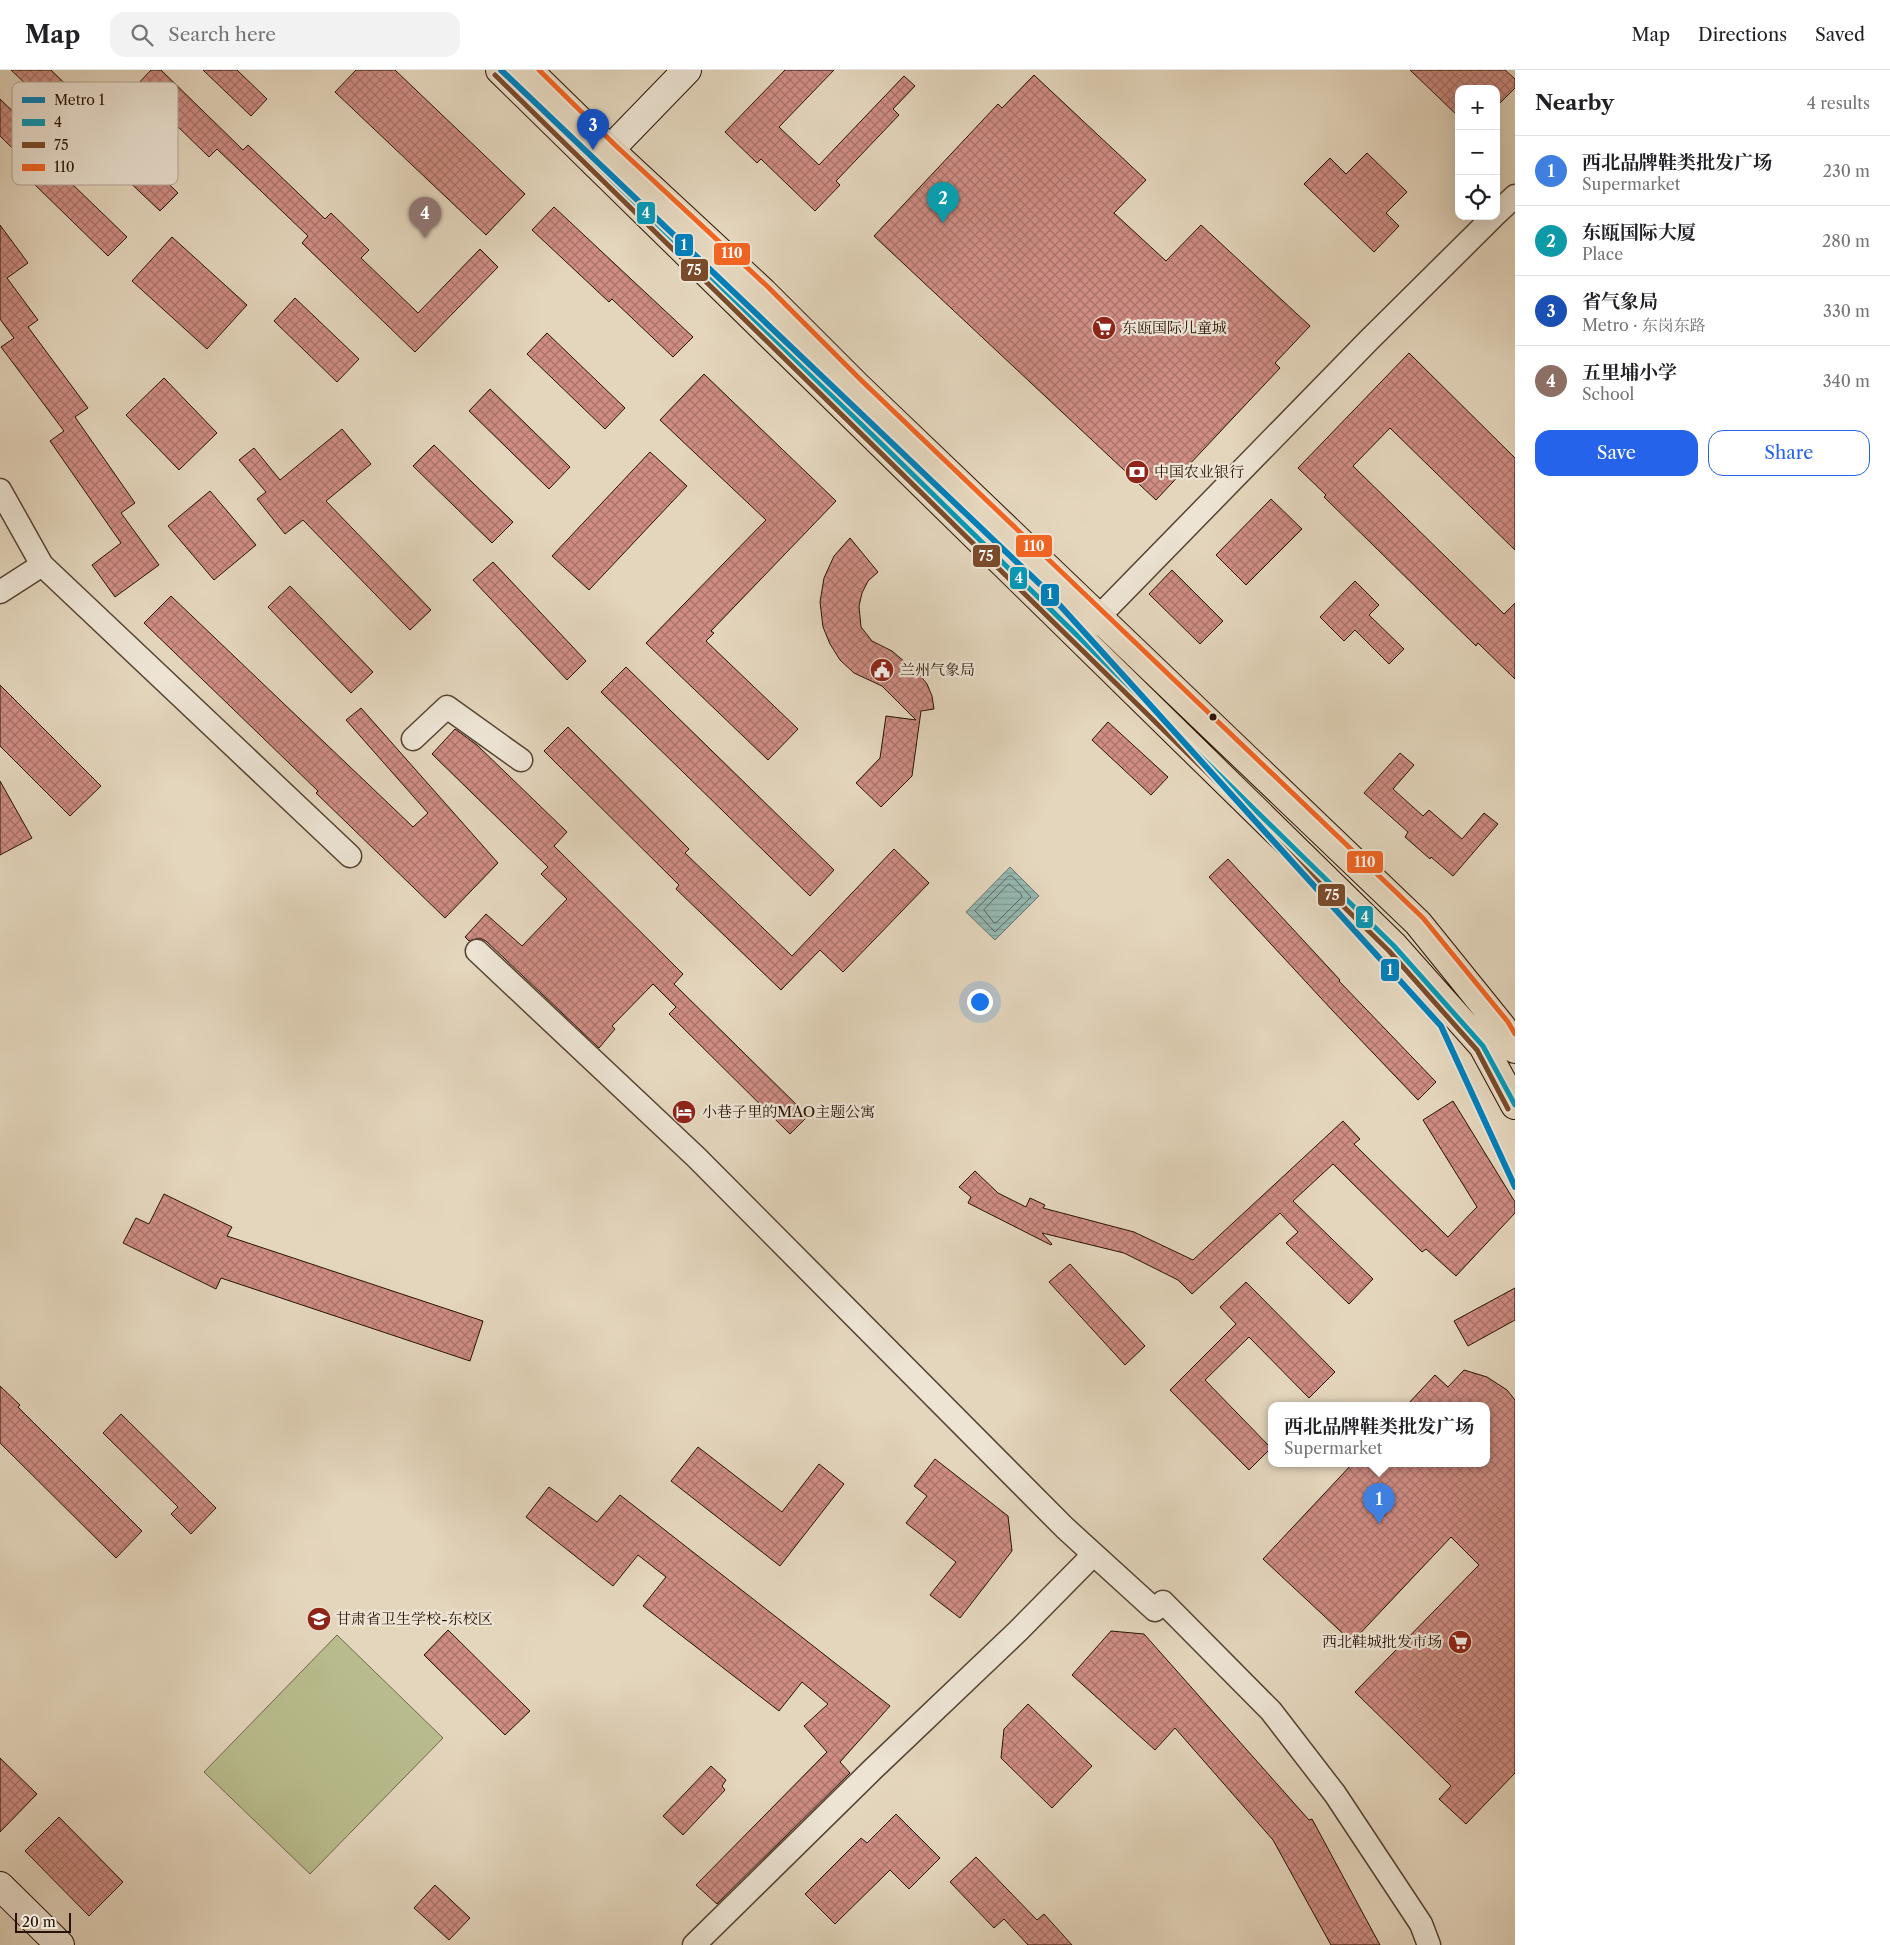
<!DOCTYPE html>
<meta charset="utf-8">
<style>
body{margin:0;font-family:"Libre Caslon Text","Noto Serif SC",serif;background:#f2f2f2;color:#202124}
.controls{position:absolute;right:15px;top:15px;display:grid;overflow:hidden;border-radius:10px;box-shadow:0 5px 20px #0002}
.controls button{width:45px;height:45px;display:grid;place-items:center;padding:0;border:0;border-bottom:1px solid #e0e0e0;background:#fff;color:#202124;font:25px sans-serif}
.scale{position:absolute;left:15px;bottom:12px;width:56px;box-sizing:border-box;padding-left:5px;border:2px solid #281205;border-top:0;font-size:14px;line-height:18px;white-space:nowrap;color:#281205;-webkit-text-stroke:4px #ede4d4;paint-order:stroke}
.you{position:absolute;left:979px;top:931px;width:18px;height:18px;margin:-12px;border:4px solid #fff;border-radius:50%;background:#1a73e8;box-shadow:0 0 0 8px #1a73e833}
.badge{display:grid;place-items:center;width:32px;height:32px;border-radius:50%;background:#2563eb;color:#fff;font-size:16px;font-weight:700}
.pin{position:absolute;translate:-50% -41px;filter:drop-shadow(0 1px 2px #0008)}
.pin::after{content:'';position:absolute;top:26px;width:18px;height:15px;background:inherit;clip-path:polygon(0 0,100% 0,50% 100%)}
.popup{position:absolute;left:1268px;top:1332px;width:222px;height:65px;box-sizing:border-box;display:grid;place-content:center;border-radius:10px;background:#fff;filter:drop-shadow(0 1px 4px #0005);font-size:16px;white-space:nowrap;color:#757577}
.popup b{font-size:19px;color:#202124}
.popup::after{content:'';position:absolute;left:50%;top:100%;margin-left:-10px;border:10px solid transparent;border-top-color:#fff}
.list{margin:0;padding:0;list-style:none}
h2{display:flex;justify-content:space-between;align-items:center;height:65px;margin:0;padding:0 20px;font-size:21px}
h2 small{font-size:16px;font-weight:400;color:#757577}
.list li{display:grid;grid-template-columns:32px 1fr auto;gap:15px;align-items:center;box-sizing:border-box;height:70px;padding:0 20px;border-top:1px solid #e0e0e0}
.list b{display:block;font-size:19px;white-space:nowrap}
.list p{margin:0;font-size:16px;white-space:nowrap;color:#757577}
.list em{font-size:16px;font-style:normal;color:#757577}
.actions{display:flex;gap:10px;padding:15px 20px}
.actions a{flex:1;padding:11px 0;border:1px solid #2563eb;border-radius:15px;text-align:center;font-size:18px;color:#2563eb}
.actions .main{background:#2563eb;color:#fff}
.icon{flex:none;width:28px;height:28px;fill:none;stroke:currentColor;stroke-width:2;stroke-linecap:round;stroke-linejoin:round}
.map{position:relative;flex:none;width:1515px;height:1875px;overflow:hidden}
header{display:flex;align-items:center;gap:30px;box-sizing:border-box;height:70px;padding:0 25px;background:#fff;border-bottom:1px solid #e0e0e0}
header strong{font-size:24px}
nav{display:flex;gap:28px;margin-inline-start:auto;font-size:18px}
.search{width:350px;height:45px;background:#f2f2f2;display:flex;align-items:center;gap:12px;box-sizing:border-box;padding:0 18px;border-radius:15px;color:#757577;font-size:19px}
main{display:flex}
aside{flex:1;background:#fff}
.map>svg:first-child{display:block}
.park{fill:#b9bd8e;stroke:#70684a}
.water{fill:url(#water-rules);stroke:#69766d}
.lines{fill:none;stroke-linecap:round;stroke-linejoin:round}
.shore{stroke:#5e665c;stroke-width:1}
.building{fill:url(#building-cross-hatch);stroke:#281205}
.street-casing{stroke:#574333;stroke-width:25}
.secondary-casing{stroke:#281205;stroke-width:30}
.primary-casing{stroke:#281205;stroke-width:30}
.street{stroke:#ede4d4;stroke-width:22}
.secondary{stroke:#ede4d4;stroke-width:28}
.primary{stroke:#e4d6bd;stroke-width:28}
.bus-1-casing{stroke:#ede4d4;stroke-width:9}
.bus-2-casing{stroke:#ede4d4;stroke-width:9}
.bus-3-casing{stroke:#ede4d4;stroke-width:9}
.bus-1{stroke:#049aba;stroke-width:5}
.bus-2{stroke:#7a4b2a;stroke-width:5}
.bus-3{stroke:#f26522;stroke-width:5}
.metro-1-casing{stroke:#ede4d4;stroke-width:10}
.metro-1{stroke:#0080bc;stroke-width:6}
.bus-dot{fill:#281205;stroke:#ede4d4;stroke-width:2}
.labels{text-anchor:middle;stroke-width:4.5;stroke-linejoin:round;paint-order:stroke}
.poi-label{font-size:15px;fill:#281205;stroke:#ede4d4;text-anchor:start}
.key{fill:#ede4d4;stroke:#b2a596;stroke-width:1}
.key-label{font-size:14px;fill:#281205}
.line-badge{stroke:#ede4d4;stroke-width:2}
.badge-label{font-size:14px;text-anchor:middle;font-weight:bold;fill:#fff}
</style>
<header>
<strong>Map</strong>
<div class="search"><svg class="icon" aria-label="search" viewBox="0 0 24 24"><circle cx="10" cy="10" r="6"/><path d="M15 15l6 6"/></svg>Search here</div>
<nav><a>Map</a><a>Directions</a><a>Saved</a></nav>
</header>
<main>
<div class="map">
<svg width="1515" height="1875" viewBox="0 0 1515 1875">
<defs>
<pattern id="water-rules" width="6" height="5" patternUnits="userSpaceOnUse" patternTransform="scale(1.25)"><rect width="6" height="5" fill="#95b9b2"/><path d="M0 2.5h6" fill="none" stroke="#809e98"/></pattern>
<pattern id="building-cross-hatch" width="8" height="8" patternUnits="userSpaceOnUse" patternTransform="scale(1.25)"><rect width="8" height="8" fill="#cf8d84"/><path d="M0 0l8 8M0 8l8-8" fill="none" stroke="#a8726a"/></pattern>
</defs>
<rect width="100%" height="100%" fill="#e4d6bd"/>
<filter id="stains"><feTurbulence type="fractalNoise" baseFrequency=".004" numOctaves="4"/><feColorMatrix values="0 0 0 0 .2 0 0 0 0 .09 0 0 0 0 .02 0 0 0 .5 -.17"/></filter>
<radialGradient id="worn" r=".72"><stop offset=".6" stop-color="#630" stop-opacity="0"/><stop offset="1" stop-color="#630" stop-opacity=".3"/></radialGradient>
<path class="park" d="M 337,1565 L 443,1668 L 310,1804 L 204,1702 Z"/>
<path class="water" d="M 1010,797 L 1039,826 L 995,870 L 966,842 Z"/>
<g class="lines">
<path class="shore" d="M 1009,806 L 1012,806 L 1031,827 L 995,862 L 975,841 Z
M 1009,814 L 1021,824 L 1022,827 L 997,852 L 994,853 L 984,840 Z"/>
</g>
<path class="building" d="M 11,0 L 51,0 L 178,123 L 160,141 Z
M 151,0 L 161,0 L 243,80 L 248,75 L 325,149 L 331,143 L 369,180 L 361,188 L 418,243 L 480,179 L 498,197 L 415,282 L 302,173 L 308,166 L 217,79 L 209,87 L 136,16 Z
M 203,0 L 237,0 L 267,29 L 251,46 Z
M 356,0 L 395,0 L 525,124 L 486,165 L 335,22 Z
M 785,0 L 834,0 L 779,57 L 819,95 L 904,6 L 915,16 L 893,39 L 899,45 L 836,111 L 840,115 L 815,141 L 761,89 L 757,93 L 725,62 Z
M 1410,0 L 1505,0 L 1515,9 L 1515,18 L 1496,37 L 1496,19 L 1459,19 L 1459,47 Z
M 1034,5 L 1146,110 L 1114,143 L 1166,191 L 1201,155 L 1310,256 L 1275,293 L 1280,298 L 1156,430 L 874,166 L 998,34 L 1002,38 Z
M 0,29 L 48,75 L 40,83 L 127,167 L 108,186 L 32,112 L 39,104 L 0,66 Z
M 1367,83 L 1407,122 L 1386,143 L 1399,156 L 1374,182 L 1304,114 L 1330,88 L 1346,104 Z
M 554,137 L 693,267 L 673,287 L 612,229 L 609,232 L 532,160 Z
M 0,155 L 28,193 L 7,208 L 38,250 L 28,257 L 88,338 L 75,347 L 135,433 L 121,443 L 159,495 L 115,527 L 92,495 L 121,473 L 50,371 L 64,361 L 1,277 L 14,268 L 0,249 Z
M 172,167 L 247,235 L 207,279 L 132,211 Z
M 295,228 L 359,289 L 337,312 L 274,251 Z
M 547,263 L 625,338 L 605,359 L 527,284 Z
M 1409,283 L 1515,388 L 1515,480 L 1390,358 L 1353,396 L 1504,544 L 1515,533 L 1515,609 L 1478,573 L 1476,576 L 1324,427 L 1326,425 L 1298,398 Z
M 704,304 L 836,431 L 711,561 L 714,563 L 706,571 L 798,659 L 768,690 L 646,573 L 766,450 L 660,350 Z
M 164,308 L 217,363 L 179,400 L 126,345 Z
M 490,319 L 570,397 L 549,419 L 469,341 Z
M 342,359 L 371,394 L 326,431 L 431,540 L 410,560 L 303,450 L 285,464 L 257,429 L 266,422 L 239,390 L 254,378 L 280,410 Z
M 434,375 L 513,452 L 492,473 L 413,396 Z
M 650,382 L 687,416 L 589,520 L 552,486 Z
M 210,421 L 256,475 L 214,510 L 168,456 Z
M 1271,429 L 1302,459 L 1246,515 L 1216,485 Z
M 850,468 L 878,502 L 868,511 L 862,523 L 859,536 L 861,557 L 872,571 L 892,581 L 919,604 L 927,614 L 932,626 L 934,639 L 921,641 L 912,706 L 881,737 L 856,713 L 880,688 L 886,646 L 916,650 L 882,616 L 854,603 L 840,590 L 830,574 L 823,557 L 820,532 L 824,508 L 834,486 Z
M 493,492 L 586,591 L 567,610 L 473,510 Z
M 1172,500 L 1223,551 L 1200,574 L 1149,524 Z
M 1355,511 L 1379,535 L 1369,545 L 1404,579 L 1389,594 L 1355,560 L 1344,571 L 1320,547 Z
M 290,516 L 373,602 L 351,623 L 268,537 Z
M 171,526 L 413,757 L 428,743 L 346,650 L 361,638 L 498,793 L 445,848 L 316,723 L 318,721 L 144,553 Z
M 626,597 L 834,800 L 810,826 L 601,622 Z
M 0,615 L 101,716 L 70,746 L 0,676 Z
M 1108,652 L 1168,707 L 1151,725 L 1092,670 Z
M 568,657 L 689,779 L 685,783 L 792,886 L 894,779 L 929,813 L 843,902 L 820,880 L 781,920 L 676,819 L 679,815 L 544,681 Z
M 455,659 L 477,675 L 567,762 L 554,776 L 683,904 L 674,914 L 808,1046 L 790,1064 L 669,944 L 676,937 L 653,914 L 612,956 L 615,959 L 599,978 L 486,871 L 480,868 L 469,871 L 465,867 L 486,844 L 522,876 L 567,829 L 541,804 L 548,797 L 432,684 Z
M 1400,683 L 1414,695 L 1393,719 L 1423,746 L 1429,740 L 1462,769 L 1484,743 L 1498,754 L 1453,806 L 1431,787 L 1430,789 L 1405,767 L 1408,762 L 1364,723 Z
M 0,711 L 32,768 L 0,785 Z
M 1228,789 L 1340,910 L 1339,911 L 1436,1012 L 1418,1030 L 1332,940 L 1209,807 Z
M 1453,1031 L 1515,1132 L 1515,1143 L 1456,1206 L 1426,1179 L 1422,1182 L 1333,1094 L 1293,1131 L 1373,1209 L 1349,1234 L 1286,1173 L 1298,1162 L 1280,1143 L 1192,1224 L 1178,1210 L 1124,1183 L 1042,1163 L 1052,1174 L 1051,1175 L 968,1133 L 971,1127 L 959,1117 L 975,1101 L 998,1123 L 1026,1137 L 1030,1128 L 1045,1135 L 1043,1138 L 1134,1162 L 1193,1190 L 1343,1051 L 1360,1069 L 1354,1074 L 1448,1167 L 1477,1137 L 1423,1050 Z
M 164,1124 L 232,1157 L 227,1166 L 483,1251 L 470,1291 L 221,1208 L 216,1219 L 123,1173 L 136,1148 L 149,1154 Z
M 1070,1194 L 1145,1276 L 1125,1295 L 1049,1212 Z
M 1246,1212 L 1335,1302 L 1309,1328 L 1249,1267 L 1205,1310 L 1271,1378 L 1249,1400 L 1170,1320 L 1236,1254 L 1220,1237 Z
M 1515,1218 L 1515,1250 L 1468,1276 L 1454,1251 Z
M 1464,1300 L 1487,1307 L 1507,1320 L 1515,1330 L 1515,1703 L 1466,1754 L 1439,1729 L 1451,1716 L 1355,1622 L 1479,1495 L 1451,1467 L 1352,1572 L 1263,1489 L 1353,1393 L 1486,1393 L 1486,1335 L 1407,1335 L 1435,1305 L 1448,1317 Z
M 0,1316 L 20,1335 L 18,1337 L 142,1461 L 116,1488 L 0,1373 Z
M 121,1344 L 216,1438 L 191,1464 L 171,1444 L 178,1437 L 103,1363 Z
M 698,1377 L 782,1442 L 819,1394 L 844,1414 L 780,1496 L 671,1411 Z
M 935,1389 L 1008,1446 L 1012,1481 L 960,1548 L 930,1525 L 956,1492 L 906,1453 L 927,1426 L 914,1416 Z
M 549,1417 L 597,1452 L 620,1425 L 890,1636 L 840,1692 L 850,1703 L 717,1834 L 696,1815 L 827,1682 L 804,1656 L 828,1634 L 802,1612 L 779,1641 L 643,1536 L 666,1507 L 638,1485 L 613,1516 L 526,1447 Z
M 448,1560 L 530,1641 L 505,1665 L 424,1585 Z
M 1111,1561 L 1144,1564 L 1309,1750 L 1312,1749 L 1380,1875 L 1331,1875 L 1273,1770 L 1175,1658 L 1155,1680 L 1072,1605 Z
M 1028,1634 L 1092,1696 L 1052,1738 L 1001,1688 L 1004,1659 Z
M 0,1688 L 37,1724 L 0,1762 Z
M 711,1696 L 726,1710 L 722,1716 L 725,1720 L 683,1765 L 663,1746 Z
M 896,1744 L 940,1788 L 909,1819 L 890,1800 L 835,1854 L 805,1824 L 861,1768 L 867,1773 Z
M 59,1747 L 123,1812 L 89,1846 L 25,1781 Z
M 976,1787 L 1037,1850 L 1044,1844 L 1072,1875 L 1028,1875 L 1004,1849 L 994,1858 L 950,1812 Z
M 435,1815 L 470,1848 L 449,1870 L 414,1838 Z"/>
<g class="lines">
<g class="street-casing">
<path id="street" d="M 1496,144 L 1515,126
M 0,420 L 42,495 L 350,786
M 0,522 L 42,495
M 1079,567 L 1369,270 L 1494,146
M 413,669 L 447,637 L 521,690
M 477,881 L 696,1087 L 1065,1458 L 1155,1540 L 1163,1532 L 1271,1641 L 1335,1724 L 1421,1854 L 1429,1875
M 694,1875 L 872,1700 L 1018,1561 L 1093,1485"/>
</g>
<g class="secondary-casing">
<path id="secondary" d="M 596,94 L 687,0
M 0,1816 L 60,1875"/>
</g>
<g class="primary-casing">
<path id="primary" d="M 500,0 L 1394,876 L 1483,976 L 1515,1035
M 528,0 L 610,80 L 763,222 L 857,316 L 1418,853 L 1502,957 L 1515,979"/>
</g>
<use href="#street" class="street"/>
<use href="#secondary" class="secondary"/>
<use href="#primary" class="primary"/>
<g class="bus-1-casing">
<path id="bus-1" d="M 500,0 L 1394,876 L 1483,976 L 1515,1035"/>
</g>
<g class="bus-2-casing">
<path id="bus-2" d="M 495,5 L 1389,881 L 1477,980 L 1508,1039"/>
</g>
<g class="bus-3-casing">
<path id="bus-3" d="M 539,0 L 615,75 L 768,217 L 862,311 L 1423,848 L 1508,952 L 1515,964"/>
</g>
<use href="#bus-1" class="bus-1"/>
<use href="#bus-2" class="bus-2"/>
<use href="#bus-3" class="bus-3"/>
<g class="metro-1-casing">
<path id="metro-1" d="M 501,0 L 1046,520 L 1441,956 L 1515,1117"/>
</g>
<use href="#metro-1" class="metro-1"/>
</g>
<defs>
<g id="supermarket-disc" transform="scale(1.25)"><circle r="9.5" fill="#8f2418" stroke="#ede4d4"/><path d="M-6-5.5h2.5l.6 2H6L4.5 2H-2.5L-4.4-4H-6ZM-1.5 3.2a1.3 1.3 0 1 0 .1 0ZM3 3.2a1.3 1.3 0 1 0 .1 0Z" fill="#fff"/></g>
<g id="bank-disc" transform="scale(1.25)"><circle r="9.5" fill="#8f2418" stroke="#ede4d4"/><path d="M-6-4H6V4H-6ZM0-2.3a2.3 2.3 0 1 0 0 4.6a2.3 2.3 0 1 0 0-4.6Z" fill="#fff"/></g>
<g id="civic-disc" transform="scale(1.25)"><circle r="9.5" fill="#8f2418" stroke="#ede4d4"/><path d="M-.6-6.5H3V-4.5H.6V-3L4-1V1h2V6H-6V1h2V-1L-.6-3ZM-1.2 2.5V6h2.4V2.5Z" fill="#fff"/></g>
<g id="hotel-disc" transform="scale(1.25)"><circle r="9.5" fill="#8f2418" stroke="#ede4d4"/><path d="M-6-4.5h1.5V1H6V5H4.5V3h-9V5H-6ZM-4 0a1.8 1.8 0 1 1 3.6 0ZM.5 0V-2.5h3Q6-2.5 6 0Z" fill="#fff"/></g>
<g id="university-disc" transform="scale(1.25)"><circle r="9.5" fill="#8f2418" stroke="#ede4d4"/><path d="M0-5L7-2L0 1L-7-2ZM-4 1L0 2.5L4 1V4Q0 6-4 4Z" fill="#fff"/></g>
</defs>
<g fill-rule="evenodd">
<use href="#supermarket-disc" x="1104" y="258"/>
<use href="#bank-disc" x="1137" y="402"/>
<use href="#civic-disc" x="882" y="600"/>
<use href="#hotel-disc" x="684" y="1042"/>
<use href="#university-disc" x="319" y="1549"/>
<use href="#supermarket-disc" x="1460" y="1572"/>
</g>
<circle class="bus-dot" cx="1213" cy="647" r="4.5"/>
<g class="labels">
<g class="poi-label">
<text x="1122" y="263">东瓯国际儿童城</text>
<text x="1154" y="407">中国农业银行</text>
<text x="900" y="605">兰州气象局</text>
<text x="702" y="1047">小巷子里的MAO主题公寓</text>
<text x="336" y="1554">甘肃省卫生学校-东校区</text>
<text x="1442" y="1577" text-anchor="end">西北鞋城批发市场</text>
</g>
</g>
<rect x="12" y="12" width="166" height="103" rx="8" class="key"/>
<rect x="22" y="27" width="23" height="6" fill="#0080bc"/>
<rect x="22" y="49" width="23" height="7" fill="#049aba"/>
<rect x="22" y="72" width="23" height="6" fill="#7a4b2a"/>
<rect x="22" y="94" width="23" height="7" fill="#f26522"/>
<g class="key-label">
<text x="54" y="35">Metro 1</text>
<text x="54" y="57">4</text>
<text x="54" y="80">75</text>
<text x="54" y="102">110</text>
</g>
<g class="line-badge">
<rect x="636" y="131" width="20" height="24" rx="5" fill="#049aba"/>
<rect x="674" y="163" width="20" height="24" rx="5" fill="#0080bc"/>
<rect x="713" y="172" width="38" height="24" rx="5" fill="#f26522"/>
<rect x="680" y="188" width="29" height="24" rx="5" fill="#7a4b2a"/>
<rect x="1015" y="464" width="38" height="24" rx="5" fill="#f26522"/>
<rect x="972" y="474" width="29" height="24" rx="5" fill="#7a4b2a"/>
<rect x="1009" y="496" width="19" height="24" rx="5" fill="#049aba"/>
<rect x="1040" y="513" width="20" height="24" rx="5" fill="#0080bc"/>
<rect x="1346" y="780" width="38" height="24" rx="5" fill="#f26522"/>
<rect x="1317" y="813" width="29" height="24" rx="5" fill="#7a4b2a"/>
<rect x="1355" y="835" width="19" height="24" rx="5" fill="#049aba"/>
<rect x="1380" y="888" width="20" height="24" rx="5" fill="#0080bc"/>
</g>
<g class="badge-label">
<text x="646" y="148">4</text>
<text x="684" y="180">1</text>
<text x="732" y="188">110</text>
<text x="694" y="205">75</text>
<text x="1034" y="481">110</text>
<text x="986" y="491">75</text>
<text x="1019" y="513">4</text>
<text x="1050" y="529">1</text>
<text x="1365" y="797">110</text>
<text x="1332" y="830">75</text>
<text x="1365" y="852">4</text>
<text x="1390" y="905">1</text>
</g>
<rect width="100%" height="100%" filter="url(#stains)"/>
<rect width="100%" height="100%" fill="url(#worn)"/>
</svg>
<div class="controls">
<button>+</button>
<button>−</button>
<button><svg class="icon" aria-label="locate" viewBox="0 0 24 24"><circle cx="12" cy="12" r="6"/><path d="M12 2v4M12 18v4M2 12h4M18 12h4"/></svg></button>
</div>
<div class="scale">20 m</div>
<div class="you"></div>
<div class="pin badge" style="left:1379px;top:1454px;background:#3f7fe0">1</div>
<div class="popup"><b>西北品牌鞋类批发广场</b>Supermarket</div>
<div class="pin badge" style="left:943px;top:153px;background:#0f9aa8">2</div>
<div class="pin badge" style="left:593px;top:80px;background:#1a4fb4">3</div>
<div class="pin badge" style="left:425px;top:168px;background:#8d6e63">4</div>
</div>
<aside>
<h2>Nearby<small>4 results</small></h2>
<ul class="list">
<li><span class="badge" style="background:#3f7fe0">1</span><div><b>西北品牌鞋类批发广场</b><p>Supermarket</p></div><em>230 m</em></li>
<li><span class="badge" style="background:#0f9aa8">2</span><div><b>东瓯国际大厦</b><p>Place</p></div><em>280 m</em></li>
<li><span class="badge" style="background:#1a4fb4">3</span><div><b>省气象局</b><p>Metro · 东岗东路</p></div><em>330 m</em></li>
<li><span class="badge" style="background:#8d6e63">4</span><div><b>五里埔小学</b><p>School</p></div><em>340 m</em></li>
</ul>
<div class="actions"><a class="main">Save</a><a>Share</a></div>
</aside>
</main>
